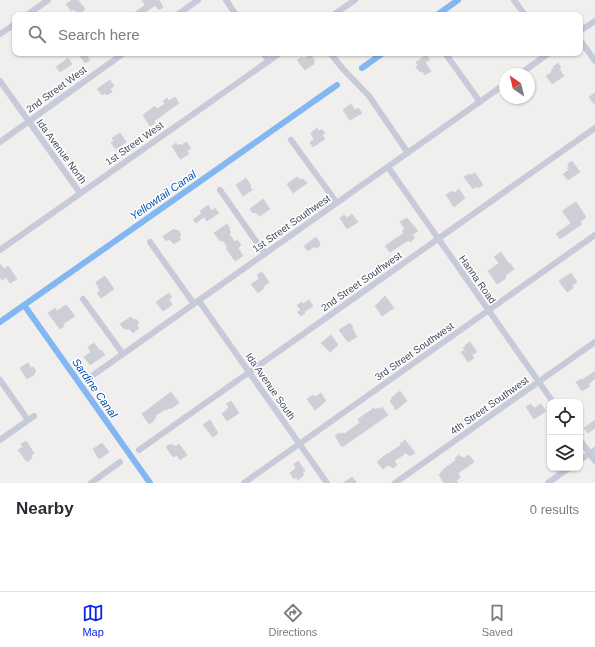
<!DOCTYPE html>
<style>
body{margin:0;font-family:Helvetica,sans-serif;background:#f2f2f3;color:#2b2b33}
.controls{position:absolute;right:12px;bottom:12px;display:grid;overflow:hidden;border-radius:8px;box-shadow:0 1px 3px #0004}
.controls button{width:36px;height:36px;display:grid;place-items:center;padding:0;border:0;border-bottom:1px solid #e1e1e2;background:#fff;color:#2b2b33;font:20px sans-serif}
.compass{position:absolute;left:499px;top:68px;width:36px;height:36px;border-radius:50%;background:#fff;box-shadow:0 1px 3px #0004;rotate:325deg}
.list{margin:0;padding:0;list-style:none}
h2{display:flex;justify-content:space-between;align-items:center;height:52px;margin:0;padding:0 16px;font-size:17px}
h2 small{font-size:13px;font-weight:400;color:#7c7c81}
.icon{flex:none;width:22px;height:22px;fill:none;stroke:currentColor;stroke-width:2;stroke-linecap:round;stroke-linejoin:round}
.map{position:relative;flex:none;width:595px;height:483px;overflow:hidden}
.search{position:absolute;background:#fff;box-shadow:0 1px 3px #0004;left:12px;right:12px;top:12px;height:44px;display:flex;align-items:center;gap:10px;box-sizing:border-box;padding:0 14px;border-radius:8px;color:#7c7c81;font-size:15px}
.sheet{height:108px;background:#fff}
nav{display:flex;justify-content:space-around;align-items:center;box-sizing:border-box;height:56px;border-top:1px solid #e1e1e2;background:#fff;font-size:11px;color:#7c7c81}
nav a{display:grid;justify-items:center;gap:2px}
nav .on{color:#0b25ed}
.map>svg:first-child{display:block}
.lines{fill:none;stroke-linecap:round;stroke-linejoin:round}
.canal{stroke:#82b7f2;stroke-width:6}
.building{fill:#cdced6;stroke:#d2d1da}
.street{stroke:#c6cad9;stroke-width:6}
.labels{text-anchor:middle;stroke-width:3;stroke-linejoin:round;paint-order:stroke}
.street-label{font-size:10px;fill:#454a5d;stroke:#fff}
.water-label{font-size:11px;font-style:italic;fill:#0255b3;stroke:#fff}
</style>
<div class="map">
<svg width="595" height="483" viewBox="0 0 595 483">
<rect width="100%" height="100%" fill="#f1efee"/>
<g class="lines">
<path class="canal" d="M 437,15 L 458,0
M 362,68 L 383,53
M 24,305 L 150,483
M 0,322 L 337,85"/>
</g>
<path class="building" d="M 72,0 L 78,0 L 85,9 L 78,15 L 74,9 L 71,11 L 66,4 Z
M 142,0 L 159,0 L 163,7 L 159,10 L 156,6 L 154,6 L 141,15 L 131,15 L 145,5 Z
M 78,53 L 85,53 L 90,60 L 85,63 Z
M 311,55 L 315,61 L 313,62 L 314,64 L 305,70 L 297,60 L 302,57 L 303,59 Z
M 426,55 L 430,60 L 425,62 L 431,71 L 425,75 L 422,71 L 420,72 L 416,67 L 418,65 L 416,62 Z
M 68,58 L 72,64 L 60,72 L 56,67 Z
M 558,63 L 561,68 L 559,69 L 564,76 L 552,84 L 546,76 L 552,72 L 551,70 L 554,68 L 553,67 Z
M 110,80 L 114,86 L 110,89 L 112,92 L 107,95 L 105,93 L 102,95 L 97,89 Z
M 595,93 L 595,105 L 589,97 Z
M 175,97 L 179,103 L 154,121 L 155,123 L 150,126 L 143,115 L 155,106 L 157,109 L 165,104 L 163,101 L 167,98 L 169,101 Z
M 351,104 L 355,110 L 358,108 L 362,113 L 350,120 L 343,110 Z
M 317,128 L 319,131 L 321,129 L 325,133 L 322,135 L 325,139 L 313,147 L 310,142 L 314,140 L 311,133 Z
M 120,133 L 126,142 L 116,149 L 111,143 L 114,141 L 112,138 Z
M 186,142 L 191,148 L 187,151 L 189,154 L 180,159 L 172,146 L 176,143 L 178,146 L 180,144 L 181,146 Z
M 572,161 L 580,172 L 568,180 L 563,174 L 569,170 L 567,168 L 569,167 L 568,164 Z
M 475,173 L 483,185 L 478,188 L 477,186 L 473,189 L 464,177 L 470,174 L 471,175 Z
M 297,177 L 301,180 L 303,179 L 307,183 L 293,193 L 287,184 Z
M 246,178 L 251,186 L 250,187 L 252,190 L 243,196 L 236,185 Z
M 459,189 L 465,198 L 454,207 L 446,195 L 452,191 L 454,193 Z
M 263,199 L 270,209 L 260,216 L 255,212 L 253,213 L 250,209 Z
M 576,202 L 586,217 L 580,222 L 582,224 L 560,239 L 556,234 L 571,223 L 562,211 Z
M 208,205 L 212,211 L 215,208 L 219,213 L 207,221 L 204,217 L 196,223 L 193,220 L 202,213 L 200,211 Z
M 352,214 L 358,222 L 347,229 L 340,218 L 344,215 L 347,218 Z
M 407,218 L 418,231 L 412,235 L 415,238 L 410,242 L 409,240 L 390,252 L 385,246 L 404,233 L 402,231 L 405,229 L 400,222 Z
M 227,224 L 230,229 L 229,230 L 231,232 L 229,234 L 235,242 L 237,240 L 241,245 L 238,248 L 243,256 L 235,261 L 226,248 L 228,247 L 222,240 L 220,241 L 214,233 Z
M 174,229 L 176,231 L 178,230 L 181,235 L 179,237 L 181,239 L 174,244 L 169,239 L 166,241 L 163,236 Z
M 316,237 L 320,243 L 319,244 L 320,246 L 316,248 L 315,246 L 308,251 L 304,246 Z
M 501,252 L 509,264 L 510,263 L 514,269 L 506,275 L 505,279 L 497,284 L 488,271 L 499,263 L 494,257 Z
M 0,264 L 4,269 L 8,266 L 17,279 L 10,283 L 6,277 L 2,280 L 0,277 Z
M 262,272 L 269,282 L 263,287 L 264,288 L 258,293 L 251,284 L 258,280 L 259,278 L 257,275 Z
M 571,273 L 577,282 L 572,286 L 573,288 L 567,292 L 559,281 Z
M 105,276 L 114,289 L 101,298 L 97,293 L 100,291 L 96,282 Z
M 169,293 L 172,297 L 169,299 L 172,305 L 163,311 L 156,302 Z
M 385,296 L 394,308 L 382,316 L 375,306 Z
M 309,300 L 313,306 L 304,312 L 305,313 L 301,316 L 297,312 L 301,310 L 297,305 L 302,302 L 303,304 Z
M 66,305 L 75,316 L 63,324 L 64,326 L 60,329 L 48,313 L 55,308 L 57,311 Z
M 131,317 L 134,320 L 136,319 L 139,323 L 137,325 L 139,328 L 133,333 L 129,329 L 124,329 L 120,324 Z
M 350,323 L 353,327 L 352,328 L 357,337 L 348,342 L 339,330 Z
M 331,335 L 338,345 L 330,352 L 321,343 Z
M 470,342 L 477,352 L 472,355 L 474,358 L 468,362 L 461,352 L 465,350 L 463,348 L 466,346 L 465,345 Z
M 94,343 L 100,351 L 101,350 L 105,355 L 90,365 L 84,357 L 91,352 L 88,347 Z
M 28,363 L 31,368 L 33,367 L 36,371 L 34,373 L 35,374 L 27,379 L 20,368 Z
M 595,371 L 595,379 L 588,384 L 590,386 L 582,391 L 576,382 L 581,379 L 582,380 Z
M 400,391 L 407,401 L 396,410 L 390,401 L 392,399 L 391,398 Z
M 171,392 L 179,403 L 170,409 L 169,408 L 166,410 L 165,409 L 155,416 L 156,418 L 153,420 L 154,421 L 149,424 L 142,414 Z
M 321,393 L 326,401 L 315,410 L 307,399 L 313,395 L 315,397 Z
M 231,401 L 239,413 L 227,421 L 222,414 L 229,407 L 226,404 Z
M 531,404 L 533,408 L 534,407 L 535,408 L 541,404 L 546,411 L 534,419 L 526,407 Z
M 382,407 L 388,415 L 342,447 L 335,436 L 339,433 L 340,434 L 343,433 L 344,434 L 354,427 L 360,423 L 358,419 L 374,408 L 375,410 L 378,408 L 379,410 Z
M 210,420 L 218,433 L 213,437 L 203,425 Z
M 595,420 L 595,428 L 588,433 L 584,428 Z
M 405,440 L 415,453 L 410,456 L 406,453 L 394,461 L 397,465 L 393,468 L 388,465 L 383,469 L 377,462 L 388,453 L 388,454 L 401,445 L 400,444 Z
M 26,441 L 34,453 L 31,456 L 32,458 L 27,462 L 18,450 L 23,447 L 21,444 Z
M 102,443 L 109,452 L 99,459 L 93,449 Z
M 171,444 L 172,446 L 174,445 L 175,447 L 179,444 L 187,455 L 180,460 L 177,455 L 173,457 L 166,447 Z
M 459,455 L 462,458 L 463,457 L 464,458 L 469,455 L 474,462 L 458,473 L 460,478 L 456,480 L 458,483 L 444,483 L 439,475 L 444,469 L 456,460 L 455,458 Z
M 298,461 L 305,471 L 302,473 L 304,475 L 298,480 L 296,477 L 294,479 L 290,473 L 296,468 L 294,464 Z
M 352,477 L 357,483 L 343,483 Z"/>
<g class="lines">
<path class="street" d="M 226,0 L 236,15
M 514,0 L 525,15
M 27,15 L 48,0
M 177,15 L 198,0
M 333,15 L 355,0
M 580,31 L 595,21
M 0,34 L 15,24
M 580,40 L 595,61
M 263,53 L 269,61
M 330,53 L 343,69 L 369,96 L 408,153
M 445,53 L 480,102
M 520,74 L 549,53
M 0,81 L 80,193
M 291,140 L 337,203
M 0,142 L 124,53
M 388,167 L 553,402
M 220,190 L 265,254
M 150,242 L 194,304
M 0,250 L 280,53
M 83,299 L 123,354
M 199,301 L 327,483
M 89,378 L 505,84
M 0,380 L 28,420
M 0,440 L 34,416
M 580,440 L 595,461
M 139,450 L 595,128
M 580,460 L 595,450
M 91,483 L 120,462
M 244,483 L 595,235
M 395,483 L 595,342
M 548,483 L 569,468"/>
</g>
<g class="labels">
<g class="street-label">
<text transform="translate(56 89) rotate(-36)" y="4">2nd Street West</text>
<text transform="translate(134 143) rotate(-35)" y="4">1st Street West</text>
<text transform="translate(62 151) rotate(54)" y="4">Ida Avenue North</text>
<text transform="translate(291 223) rotate(-35)" y="4">1st Street Southwest</text>
<text transform="translate(478 279) rotate(55)" y="4">Hanna Road</text>
<text transform="translate(361 281) rotate(-35)" y="4">2nd Street Southwest</text>
<text transform="translate(414 351) rotate(-35)" y="4">3rd Street Southwest</text>
<text transform="translate(271 386) rotate(55)" y="4">Ida Avenue South</text>
<text transform="translate(489 405) rotate(-35)" y="4">4th Street Southwest</text>
</g>
<g class="water-label">
<text transform="translate(163 195) rotate(-35)" y="4">Yellowtail Canal</text>
<text transform="translate(95 388) rotate(55)" y="4">Sardine Canal</text>
</g>
</g>
</svg>
<div class="controls">
<button><svg class="icon" aria-label="locate" viewBox="0 0 24 24"><circle cx="12" cy="12" r="6"/><path d="M12 2v4M12 18v4M2 12h4M18 12h4"/></svg></button>
<button><svg class="icon" aria-label="layers" viewBox="0 0 24 24"><path d="M12 4l9 5-9 5-9-5zM3 14l9 5 9-5"/></svg></button>
</div>
<svg class="compass" viewBox="-18 -18 36 36"><path d="M0-13l5 13h-10z" fill="#e53935"/><path d="M0 13l5-13h-10z" fill="#7c7c81"/></svg>
<div class="search"><svg class="icon" aria-label="search" viewBox="0 0 24 24"><circle cx="10" cy="10" r="6"/><path d="M15 15l6 6"/></svg>Search here</div>
</div>
<section class="sheet">
<h2>Nearby<small>0 results</small></h2>
<ul class="list">
</ul>
</section>
<nav>
<a class="on"><svg class="icon" aria-label="map" viewBox="0 0 24 24"><path d="M3 6l6-2 6 2 6-2v14l-6 2-6-2-6 2zM9 4v14M15 6v14"/></svg>Map</a>
<a><svg class="icon" aria-label="directions" viewBox="0 0 24 24"><path d="M12 3l9 9-9 9-9-9zM9 14v-3h6M13 9l2 2-2 2"/></svg>Directions</a>
<a><svg class="icon" aria-label="saved" viewBox="0 0 24 24"><path d="M7 4h10v16l-5-4-5 4z"/></svg>Saved</a>
</nav>
